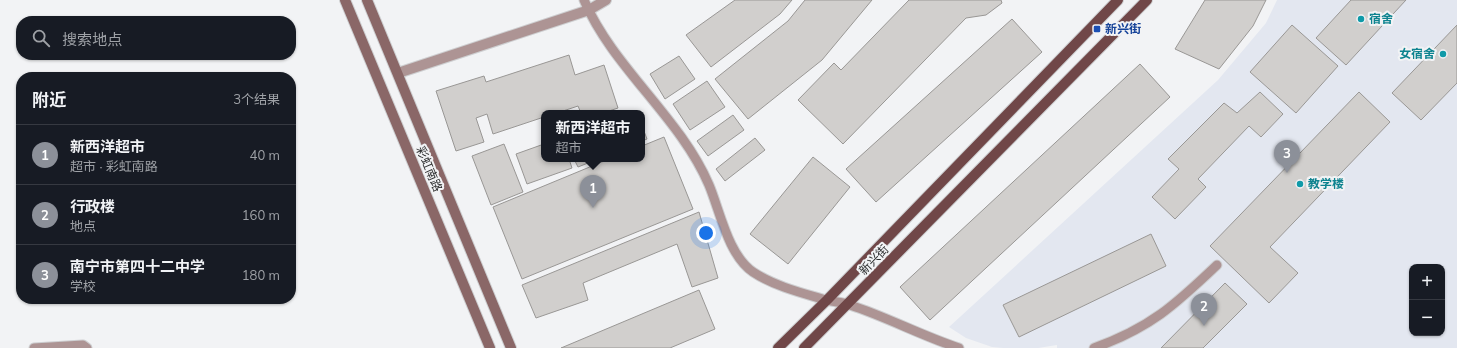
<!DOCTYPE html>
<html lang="zh">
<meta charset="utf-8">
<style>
body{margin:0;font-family:Mulish,"Noto Sans SC",sans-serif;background:#242831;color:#f1f3f6}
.controls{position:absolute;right:12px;bottom:12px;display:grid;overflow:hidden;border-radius:8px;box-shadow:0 1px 3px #0004}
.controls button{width:36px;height:36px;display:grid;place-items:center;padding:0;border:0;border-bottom:1px solid #363941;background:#171b24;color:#f1f3f6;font:20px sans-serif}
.you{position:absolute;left:706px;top:233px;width:14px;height:14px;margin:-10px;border:3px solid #fff;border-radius:50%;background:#1a73e8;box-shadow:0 0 0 6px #1a73e833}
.badge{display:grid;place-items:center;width:26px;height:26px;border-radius:50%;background:#8c9099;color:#fff;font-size:13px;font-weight:700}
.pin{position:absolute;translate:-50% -33px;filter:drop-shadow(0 1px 2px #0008)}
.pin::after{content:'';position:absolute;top:21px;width:14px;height:12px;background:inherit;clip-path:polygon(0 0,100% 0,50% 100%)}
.popup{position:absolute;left:541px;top:110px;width:104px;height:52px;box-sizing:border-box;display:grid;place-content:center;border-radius:8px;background:#171b24;filter:drop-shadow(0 1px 3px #0005);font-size:13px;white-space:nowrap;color:#9ea1a6}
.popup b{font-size:15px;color:#f1f3f6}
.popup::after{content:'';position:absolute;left:50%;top:100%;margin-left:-8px;border:8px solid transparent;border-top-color:#171b24}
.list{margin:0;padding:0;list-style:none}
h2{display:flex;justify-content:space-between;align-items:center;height:52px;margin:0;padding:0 16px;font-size:17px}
h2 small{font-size:13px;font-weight:400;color:#9ea1a6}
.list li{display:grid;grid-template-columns:26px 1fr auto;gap:12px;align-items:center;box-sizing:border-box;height:60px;padding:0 16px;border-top:1px solid #363941}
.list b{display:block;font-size:15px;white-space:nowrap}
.list p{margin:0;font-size:13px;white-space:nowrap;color:#9ea1a6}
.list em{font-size:13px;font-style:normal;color:#9ea1a6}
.icon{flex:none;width:22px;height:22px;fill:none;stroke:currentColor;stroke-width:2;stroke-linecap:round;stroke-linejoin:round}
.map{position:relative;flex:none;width:1457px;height:348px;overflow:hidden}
.search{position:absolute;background:#171b24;box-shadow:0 1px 3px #0004;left:16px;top:16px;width:280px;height:44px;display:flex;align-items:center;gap:10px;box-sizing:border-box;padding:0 14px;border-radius:16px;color:#9ea1a6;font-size:15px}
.panel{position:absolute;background:#171b24;box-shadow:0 1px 3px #0004;left:16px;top:72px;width:280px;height:232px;border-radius:16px}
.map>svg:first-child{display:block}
.built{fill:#e3e7f0;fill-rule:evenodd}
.building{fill:#d1cfcd;stroke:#999795}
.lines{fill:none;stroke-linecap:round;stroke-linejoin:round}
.lane-casing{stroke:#cecfd1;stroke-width:11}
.street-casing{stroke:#cecfd1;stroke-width:12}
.secondary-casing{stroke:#cecfd1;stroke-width:12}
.primary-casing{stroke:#cecfd1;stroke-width:12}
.lane{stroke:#ad9494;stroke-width:9}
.street{stroke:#ad9494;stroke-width:10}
.secondary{stroke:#8a6767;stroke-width:10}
.primary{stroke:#704748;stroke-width:10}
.culture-dot{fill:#0f9aa8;stroke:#f2f3f5;stroke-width:1.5}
.transit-dot{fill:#1a4fb4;stroke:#f2f3f5;stroke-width:1.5}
.labels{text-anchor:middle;stroke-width:4;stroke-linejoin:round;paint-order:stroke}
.culture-label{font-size:12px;font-weight:bold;fill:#0d838f;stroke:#f2f3f5;text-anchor:start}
.transit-label{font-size:12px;font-weight:bold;fill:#164399;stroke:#f2f3f5;text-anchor:start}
.street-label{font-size:12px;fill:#2c2d2e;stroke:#f2f3f5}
</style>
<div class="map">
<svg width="1457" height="348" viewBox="0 0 1457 348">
<rect width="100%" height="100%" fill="#f2f3f5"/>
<path class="built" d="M 1277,0 L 1457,0 L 1457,348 L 1057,348 L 1057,345 L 1038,348 L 1003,348 L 992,347 L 966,338 L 949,327 L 1218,80 L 1266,23 ZM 1412,267 L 1442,267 L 1442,333 L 1412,333 Z"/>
<path class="building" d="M 735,0 L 792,0 L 780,14 L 711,67 L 686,35 Z
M 805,0 L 872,0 L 822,60 L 748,119 L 715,79 L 788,21 Z
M 909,0 L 1001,0 L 1002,3 L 986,15 L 966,18 L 843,144 L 798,100 L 834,63 L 841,70 Z
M 1205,0 L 1266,0 L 1253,26 L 1219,69 L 1175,49 Z
M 1351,0 L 1406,0 L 1346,65 L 1316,38 Z
M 1012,19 L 1042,52 L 876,202 L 846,169 Z
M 1292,25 L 1338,66 L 1296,113 L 1250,72 Z
M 1457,25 L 1457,83 L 1421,120 L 1392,93 Z
M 569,55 L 575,75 L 604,65 L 618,108 L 603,113 L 581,113 L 578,106 L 557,113 L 544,113 L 544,117 L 493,134 L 487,114 L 476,118 L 484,142 L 456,151 L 436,91 L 484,76 L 486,82 Z
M 679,56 L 695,79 L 665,99 L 650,74 Z
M 1140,64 L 1170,97 L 930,320 L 900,287 Z
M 707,81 L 725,107 L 690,130 L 673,104 Z
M 1260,92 L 1283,114 L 1261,137 L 1249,126 L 1198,179 L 1206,187 L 1175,219 L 1152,197 L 1179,169 L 1168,159 L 1224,103 L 1237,113 Z
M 1359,92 L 1390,122 L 1270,247 L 1298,273 L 1269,303 L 1210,246 Z
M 733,115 L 744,130 L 708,156 L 697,141 Z
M 642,126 L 647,139 L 642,141 Z
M 664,137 L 693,209 L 522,279 L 493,207 L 609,159 L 642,159 L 642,146 Z
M 755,138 L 765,150 L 725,181 L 716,169 Z
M 504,144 L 523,192 L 491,205 L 472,156 Z
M 544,144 L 544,159 L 569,159 L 572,168 L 527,184 L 516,154 Z
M 813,157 L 850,187 L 788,264 L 750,234 Z
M 574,159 L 598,159 L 578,167 Z
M 699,212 L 718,278 L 692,287 L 677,244 L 583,283 L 588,300 L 536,318 L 522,285 Z
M 1151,234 L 1166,266 L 1019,337 L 1003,305 Z
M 1225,283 L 1247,304 L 1203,348 L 1161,348 Z
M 699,290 L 715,329 L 670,348 L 561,348 Z"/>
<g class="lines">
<g class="lane-casing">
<path id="lane" d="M 584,0 C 613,68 680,117 709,185 C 720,211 728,255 753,272 C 774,286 802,293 826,300 C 834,302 842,302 850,305 C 887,317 922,336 959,348
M 34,348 L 83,345 L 87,348
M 1094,348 C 1150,328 1175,305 1217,265"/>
</g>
<g class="street-casing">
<path id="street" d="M 398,73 L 589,10 L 606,0"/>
</g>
<g class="secondary-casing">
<path id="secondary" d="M 345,0 L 490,348
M 367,0 L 511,348"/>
</g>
<g class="primary-casing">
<path id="primary" d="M 778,348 L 827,300 L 1118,0
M 804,348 L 1147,0"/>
</g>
<use href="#lane" class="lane"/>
<use href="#street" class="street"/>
<use href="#secondary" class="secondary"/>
<use href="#primary" class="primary"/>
</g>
<g class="culture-dot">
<circle cx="1361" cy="19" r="4"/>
<circle cx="1443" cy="54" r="4"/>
<circle cx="1300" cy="184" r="4"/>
</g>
<rect class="transit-dot" x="1093" y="25" width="8" height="8" rx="2"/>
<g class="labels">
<g class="culture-label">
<text x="1369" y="23">宿舍</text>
<text x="1435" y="58" text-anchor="end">女宿舍</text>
<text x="1308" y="188">教学楼</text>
</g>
<g class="transit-label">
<text x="1105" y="33">新兴街</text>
</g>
<g class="street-label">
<text transform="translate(429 169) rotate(67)" y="4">彩虹南路</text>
<text transform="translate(874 260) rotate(-46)" y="4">新兴街</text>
</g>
</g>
</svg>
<div class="controls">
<button>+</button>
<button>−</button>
</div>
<div class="you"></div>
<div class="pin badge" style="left:593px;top:208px">1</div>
<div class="popup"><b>新西洋超市</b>超市</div>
<div class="pin badge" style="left:1204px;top:326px">2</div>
<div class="pin badge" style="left:1287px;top:173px">3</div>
<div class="search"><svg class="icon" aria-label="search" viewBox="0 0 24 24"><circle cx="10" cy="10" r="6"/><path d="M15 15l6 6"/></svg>搜索地点</div>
<section class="panel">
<h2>附近<small>3个结果</small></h2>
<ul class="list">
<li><span class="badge">1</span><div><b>新西洋超市</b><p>超市 · 彩虹南路</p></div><em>40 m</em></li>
<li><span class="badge">2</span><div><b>行政楼</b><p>地点</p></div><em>160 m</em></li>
<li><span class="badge">3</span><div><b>南宁市第四十二中学</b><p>学校</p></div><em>180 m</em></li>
</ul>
</section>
</div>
